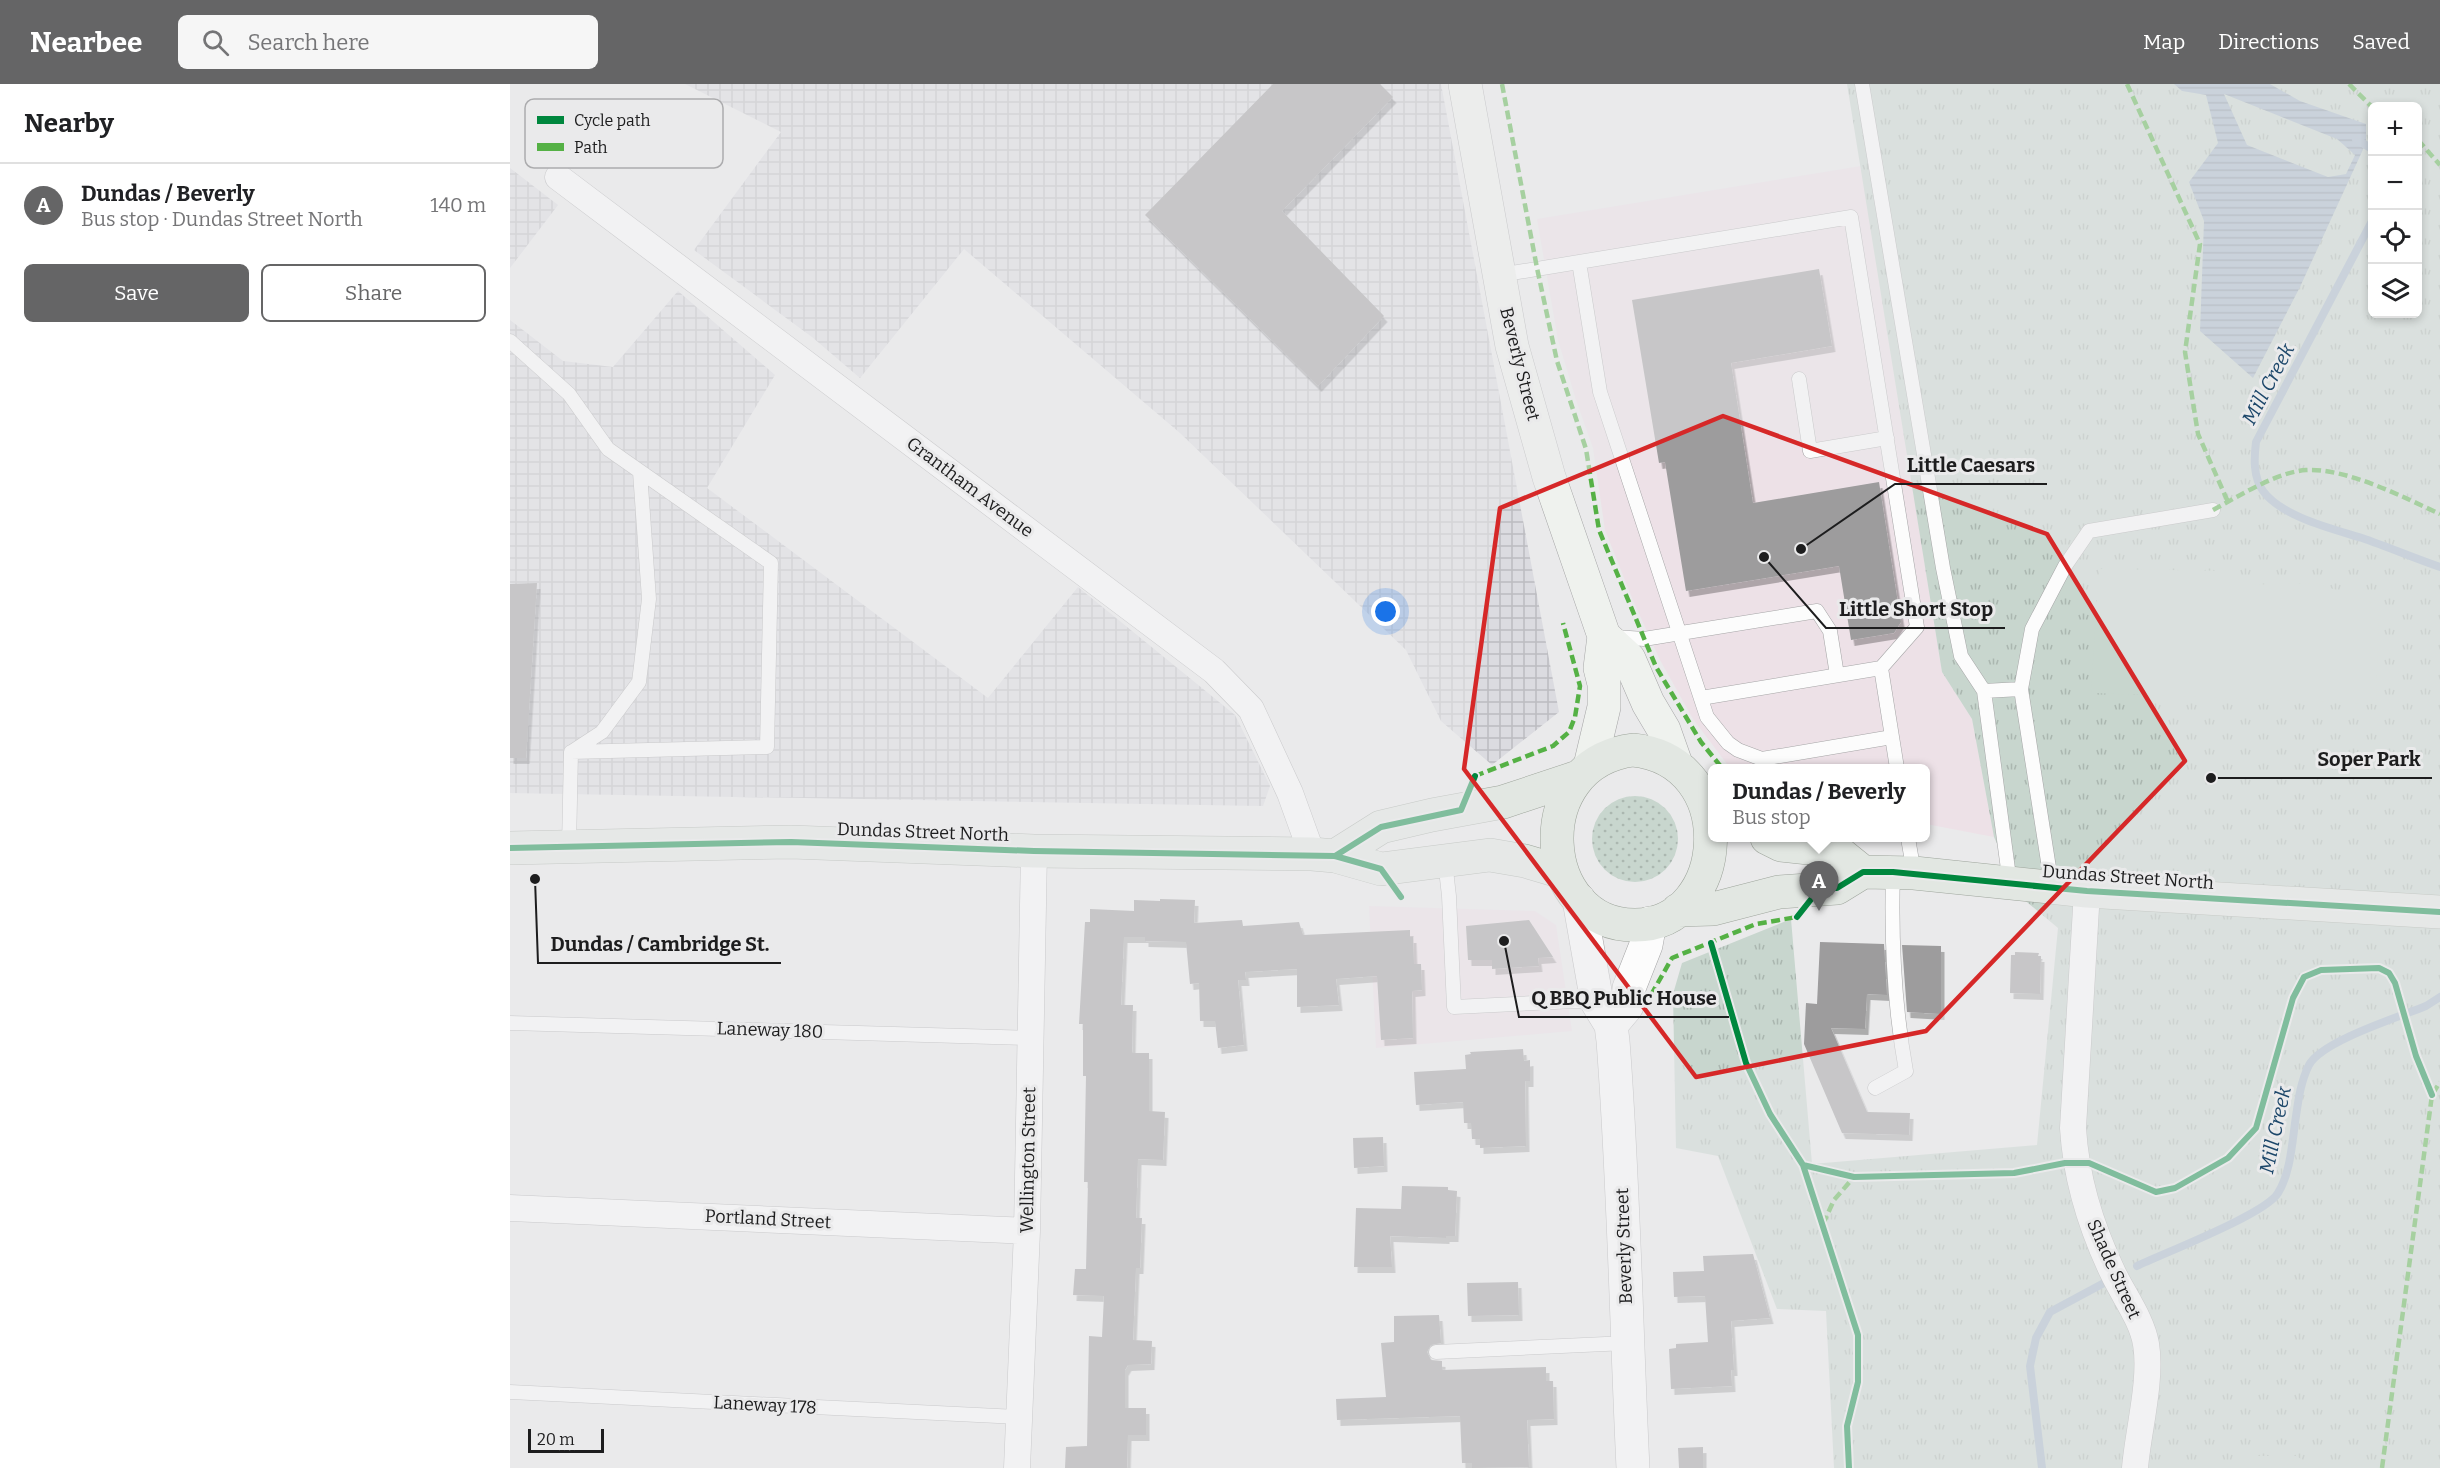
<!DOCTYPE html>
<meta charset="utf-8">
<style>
body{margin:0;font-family:Bitter,serif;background:#f6f6f6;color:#202124}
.controls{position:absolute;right:18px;top:18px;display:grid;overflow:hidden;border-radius:9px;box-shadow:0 3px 9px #0003}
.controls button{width:54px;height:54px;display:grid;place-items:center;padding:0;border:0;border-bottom:2px solid #e0e0e0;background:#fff;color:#202124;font:30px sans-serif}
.scale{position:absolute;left:18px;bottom:15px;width:76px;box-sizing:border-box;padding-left:6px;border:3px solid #1d1d1e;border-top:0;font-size:16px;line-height:21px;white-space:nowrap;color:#1d1d1e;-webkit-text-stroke:4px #eaeaeb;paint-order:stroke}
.you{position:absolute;left:876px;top:528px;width:21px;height:21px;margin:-15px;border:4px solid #fff;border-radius:50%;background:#1a73e8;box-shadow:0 0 0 9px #1a73e833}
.badge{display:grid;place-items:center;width:39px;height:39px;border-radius:50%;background:#656566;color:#fff;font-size:20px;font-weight:700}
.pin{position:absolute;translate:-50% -50px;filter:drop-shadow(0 2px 3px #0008)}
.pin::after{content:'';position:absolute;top:32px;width:21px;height:18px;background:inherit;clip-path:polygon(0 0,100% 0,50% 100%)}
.popup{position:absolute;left:1198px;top:680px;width:222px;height:78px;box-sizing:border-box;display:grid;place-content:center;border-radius:9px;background:#fff;filter:drop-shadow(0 2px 4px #0005);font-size:20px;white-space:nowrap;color:#757577}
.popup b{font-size:22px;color:#202124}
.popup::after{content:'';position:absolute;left:50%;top:100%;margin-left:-12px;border:12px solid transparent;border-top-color:#fff}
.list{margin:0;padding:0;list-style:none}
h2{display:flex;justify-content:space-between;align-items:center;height:78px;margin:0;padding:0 24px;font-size:26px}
h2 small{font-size:20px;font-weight:400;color:#757577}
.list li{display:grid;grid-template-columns:39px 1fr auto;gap:18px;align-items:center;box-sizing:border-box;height:84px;padding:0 24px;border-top:2px solid #e0e0e0}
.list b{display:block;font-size:22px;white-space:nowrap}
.list p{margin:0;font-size:20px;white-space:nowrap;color:#757577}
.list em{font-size:20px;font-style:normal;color:#757577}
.actions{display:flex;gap:12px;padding:18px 24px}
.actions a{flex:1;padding:14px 0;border:2px solid #656566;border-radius:9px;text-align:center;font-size:21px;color:#656566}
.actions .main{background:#656566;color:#fff}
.icon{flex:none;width:33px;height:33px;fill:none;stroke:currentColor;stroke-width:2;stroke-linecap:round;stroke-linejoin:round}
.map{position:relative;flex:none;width:1930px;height:1384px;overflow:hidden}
header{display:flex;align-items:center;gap:36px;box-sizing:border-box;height:84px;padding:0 30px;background:#656566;color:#fff}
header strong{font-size:28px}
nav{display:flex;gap:33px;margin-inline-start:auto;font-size:21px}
.search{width:420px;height:54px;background:#f6f6f6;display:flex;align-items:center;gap:15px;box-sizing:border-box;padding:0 21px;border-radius:9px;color:#757577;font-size:22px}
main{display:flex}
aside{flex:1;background:#fff}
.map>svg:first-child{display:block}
.commercial{fill:#ede1e7}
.industrial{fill:url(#industrial-grid)}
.grass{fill:url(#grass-dots)}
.park{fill:url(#park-tufts);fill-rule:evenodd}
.pitch{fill:#c8d6ce}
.water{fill:url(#water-rules);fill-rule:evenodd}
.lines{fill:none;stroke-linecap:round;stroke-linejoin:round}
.stream{stroke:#a5b7c8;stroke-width:8}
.building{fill:#9d9c9d;filter:url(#shadow)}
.service-casing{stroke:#a5a5a6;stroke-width:15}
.minor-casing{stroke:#a5a5a6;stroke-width:27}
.tertiary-casing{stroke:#a5a5a6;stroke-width:34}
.secondary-casing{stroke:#a5a5a6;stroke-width:34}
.primary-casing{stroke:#9ea59c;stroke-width:34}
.service{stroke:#fcfcfc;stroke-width:14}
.minor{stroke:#fcfcfc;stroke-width:26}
.tertiary{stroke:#fcfcfc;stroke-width:33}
.secondary{stroke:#eff2ee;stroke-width:33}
.primary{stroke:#e2e7e2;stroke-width:33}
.quiet{stroke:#55b145;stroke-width:4.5;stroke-dasharray:9 4.5;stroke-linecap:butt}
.cycleway-casing{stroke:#eaeaeb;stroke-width:10}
.cycleway{stroke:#00873e;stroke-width:6}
.marked{fill:none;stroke:#d62828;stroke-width:4.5;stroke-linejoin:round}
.labels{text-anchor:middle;stroke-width:6;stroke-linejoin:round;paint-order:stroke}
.street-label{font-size:18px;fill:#1d1d1e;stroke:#eaeaeb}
.water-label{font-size:20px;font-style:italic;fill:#1d476a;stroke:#eaeaeb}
.key{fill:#eaeaeb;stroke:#acacae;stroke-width:1.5}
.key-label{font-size:16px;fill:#1d1d1e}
.leader{fill:none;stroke:#1d1d1e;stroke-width:2}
.callout-dot{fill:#1d1d1e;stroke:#eaeaeb;stroke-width:2}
.callout-label{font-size:20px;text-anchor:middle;font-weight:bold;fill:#1d1d1e;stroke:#eaeaeb;stroke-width:6;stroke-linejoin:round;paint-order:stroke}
</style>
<header>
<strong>Nearbee</strong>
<div class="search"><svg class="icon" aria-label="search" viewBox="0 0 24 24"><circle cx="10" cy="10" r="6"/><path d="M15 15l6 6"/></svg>Search here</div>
<nav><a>Map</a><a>Directions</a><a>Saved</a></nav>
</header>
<main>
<aside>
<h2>Nearby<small></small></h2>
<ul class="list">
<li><span class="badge">A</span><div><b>Dundas / Beverly</b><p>Bus stop · Dundas Street North</p></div><em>140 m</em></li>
</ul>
<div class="actions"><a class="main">Save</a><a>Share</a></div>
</aside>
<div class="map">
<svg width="1930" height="1384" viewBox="0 0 1930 1384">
<defs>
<pattern id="industrial-grid" width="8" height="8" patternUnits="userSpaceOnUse" patternTransform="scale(1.5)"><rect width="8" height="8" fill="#dbdbe0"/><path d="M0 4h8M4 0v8" fill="none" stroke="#bcbcc0"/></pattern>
<pattern id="grass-dots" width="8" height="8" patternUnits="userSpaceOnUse" patternTransform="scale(1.5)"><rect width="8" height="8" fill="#c8d6ce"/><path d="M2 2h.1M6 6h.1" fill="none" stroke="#abb7b0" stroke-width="1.8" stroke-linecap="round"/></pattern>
<pattern id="park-tufts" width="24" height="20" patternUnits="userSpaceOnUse" patternTransform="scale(1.5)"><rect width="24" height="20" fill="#c8d6ce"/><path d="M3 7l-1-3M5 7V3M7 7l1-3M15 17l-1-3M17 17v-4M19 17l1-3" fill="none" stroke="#abb7b0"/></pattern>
<pattern id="water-rules" width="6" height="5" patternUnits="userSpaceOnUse" patternTransform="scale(1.5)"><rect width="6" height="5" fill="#a5b7c8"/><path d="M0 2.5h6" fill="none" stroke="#8694a2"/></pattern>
<filter id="shadow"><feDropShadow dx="3.5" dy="6" stdDeviation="0" flood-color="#0004"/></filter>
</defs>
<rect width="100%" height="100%" fill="#eaeaeb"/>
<path class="commercial" d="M 1351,82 L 1432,588 L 1462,635 L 1484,753 L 1416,740 L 1416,684 L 1220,684 L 1183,635 L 1150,576 L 1122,514 L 1095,446 L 1083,364 L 1066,316 L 1048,256 L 1027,135 Z
M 859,822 L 1025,827 L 1046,841 L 1062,947 L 866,964 Z"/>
<path class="industrial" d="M 175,0 L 931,0 L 1049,628 L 982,681 L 931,637 L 896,566 L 670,349 L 454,165 L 350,294 L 302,253 L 184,166 L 271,48 Z
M 0,84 L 48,121 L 0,184 Z
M 168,207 L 265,291 L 197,404 L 478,614 L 568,503 L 725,631 L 760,702 L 753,722 L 0,709 L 0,236 L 53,277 L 103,283 Z"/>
<path class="grass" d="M1082 755a43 43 0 1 1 86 0a43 43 0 1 1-86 0Z"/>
<path class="park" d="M 1337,0 L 1930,0 L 1930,1384 L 1324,1384 L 1316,1227 L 1267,1225 L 1208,1072 L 1166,1064 L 1163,910 L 1172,879 L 1281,835 L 1302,1080 L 1527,1061 L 1548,844 L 1512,814 L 1484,753 L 1462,635 L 1432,588 ZM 1862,22 L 1908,22 L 1908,230 L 1862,230 Z"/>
<path class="pitch" d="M 1589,485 L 1728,487 L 1728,501 L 1806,499 L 1869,521 L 1866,620 L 1581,609 Z
M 1743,1372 L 1786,1372 L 1807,1384 L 1727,1384 Z"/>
<path class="water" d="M 1664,0 L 1760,0 L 1790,17 L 1856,40 L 1856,59 L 1790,203 L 1743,294 L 1690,247 L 1694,137 L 1679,98 L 1708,59 L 1696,11 L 1672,7 ZM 1714,10 L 1827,55 L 1845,71 L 1836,90 L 1818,93 L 1737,61 Z"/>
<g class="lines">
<path class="stream" d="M 1846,55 L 1862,65
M 1862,137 L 1746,358 C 1744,374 1743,393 1753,407 C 1772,433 1823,445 1852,454 C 1878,463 1904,474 1930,483
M 1627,1182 C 1654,1169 1756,1130 1768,1109 C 1780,1090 1782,1061 1785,1039 C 1788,1019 1790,999 1799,981 C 1812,957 1889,933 1916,922 L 1930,913
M 1532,1384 L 1520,1282 L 1526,1254 L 1540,1228 L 1594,1199"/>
</g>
<path class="building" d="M 763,0 L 870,0 L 883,13 L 772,127 L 874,232 L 808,302 L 635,131 Z
M 1309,185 L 1322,262 L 1221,279 L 1243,419 L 1369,398 L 1391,538 L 1384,549 L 1341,556 L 1329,482 L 1176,507 L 1155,378 L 1149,379 L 1122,216 Z
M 27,499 L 16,674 L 0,674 L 0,500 Z
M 650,815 L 685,816 L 684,839 L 732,836 L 733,842 L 789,838 L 793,851 L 900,846 L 900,853 L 903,853 L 904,880 L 911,880 L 912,906 L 902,907 L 903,954 L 871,956 L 867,892 L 826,895 L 829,921 L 787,923 L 787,885 L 735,888 L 736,896 L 728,896 L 734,961 L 708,964 L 705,937 L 690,937 L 689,899 L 680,900 L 676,858 L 635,857 L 635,853 L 614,853 L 611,921 L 623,921 L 622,969 L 639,969 L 639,1027 L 655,1028 L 653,1076 L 628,1075 L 626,1134 L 632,1134 L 630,1184 L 626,1184 L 623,1256 L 642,1257 L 641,1280 L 618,1281 L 615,1286 L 615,1324 L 636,1324 L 636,1351 L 618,1351 L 617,1384 L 555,1384 L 556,1363 L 577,1362 L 579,1252 L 592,1253 L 594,1212 L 563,1211 L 565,1185 L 576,1185 L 578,1098 L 574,1098 L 576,992 L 573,992 L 573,940 L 569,940 L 575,838 L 580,838 L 580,825 L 624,827 L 624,816 L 650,817 Z
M 1019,836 L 1043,873 L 1028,874 L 1029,882 L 982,885 L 982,876 L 958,876 L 956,842 Z
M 1310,858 L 1374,860 L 1377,911 L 1357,910 L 1355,945 L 1321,944 L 1357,1028 L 1400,1029 L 1399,1051 L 1332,1049 L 1294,960 L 1296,919 L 1307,920 Z
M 1392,861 L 1431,862 L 1431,930 L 1397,928 Z
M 1505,868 L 1529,869 L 1528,872 L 1531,872 L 1530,910 L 1500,909 L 1501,871 L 1505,871 Z
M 1013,965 L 1014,977 L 1020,976 L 1020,997 L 1015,997 L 1016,1062 L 970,1064 L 970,1055 L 962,1055 L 961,1039 L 954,1039 L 953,1018 L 906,1021 L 904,988 L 956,985 L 955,971 L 961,970 L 960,968 Z
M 873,1053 L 874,1082 L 844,1084 L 843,1054 Z
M 892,1102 L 938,1103 L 938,1106 L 947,1107 L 945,1152 L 936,1152 L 936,1154 L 880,1152 L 882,1183 L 844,1183 L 846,1124 L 891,1125 Z
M 1243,1170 L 1260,1234 L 1221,1237 L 1224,1286 L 1221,1286 L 1222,1302 L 1161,1305 L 1159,1265 L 1166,1264 L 1166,1260 L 1198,1258 L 1195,1212 L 1164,1213 L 1163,1188 L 1194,1187 L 1193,1172 Z
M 1008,1198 L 1009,1231 L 958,1232 L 957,1199 Z
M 929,1231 L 931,1259 L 921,1261 L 917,1268 L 921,1276 L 932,1277 L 932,1286 L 1036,1283 L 1036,1297 L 1043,1297 L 1044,1335 L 1017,1336 L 1019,1383 L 962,1384 L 962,1379 L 952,1379 L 950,1332 L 827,1336 L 826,1315 L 876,1313 L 871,1259 L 884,1258 L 884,1232 Z
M 1193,1363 L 1193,1384 L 1169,1384 L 1168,1364 Z"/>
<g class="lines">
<g class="service-casing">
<path id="service" d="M 1352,0 L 1433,484 L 1451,572 L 1474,607 L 1500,800
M 1069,178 L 1090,308 L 1197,633 L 1218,659 L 1228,666 L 1252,675 L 1382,653
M 990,191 L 1341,133 L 1407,543 L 1371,584
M 0,257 L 59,310 L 98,365 L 261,479 L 257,663 L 61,668 L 59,763
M 1289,295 L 1300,367 L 1377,354
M 1105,553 L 1134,555 L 1307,527 L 1320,547 L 1327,591
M 1474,607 L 1511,605
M 1191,614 L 1371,584 L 1387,684
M 63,667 L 92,648 L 129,598 L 139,515 L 130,388
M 1398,754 L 1404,789
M 935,777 L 939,812 L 944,923 L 1064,917 L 1087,918
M 1542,803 L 1511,605 L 1522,545 L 1555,482 L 1579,447 L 1703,426
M 0,939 L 521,954
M 1365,1004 L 1396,987 C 1384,921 1381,855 1383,788
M 926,1268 L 1117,1259
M 0,1308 L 509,1333"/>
</g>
<g class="minor-casing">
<path id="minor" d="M 48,93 L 704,587 L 741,625 L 780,709 L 802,770
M 1577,807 L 1563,1044 C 1566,1095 1581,1143 1603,1189 C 1614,1212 1632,1236 1636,1260 C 1642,1296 1628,1347 1625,1384
M 0,1124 L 517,1147
M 507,1384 L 517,1147 L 524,767"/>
</g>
<g class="tertiary-casing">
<path id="tertiary" d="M 1069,816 L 1087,918 L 1101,941 L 1103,957 C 1114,1099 1116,1241 1123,1384
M 1101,941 L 1117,922 L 1119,904 L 1136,861 L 1140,839"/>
</g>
<g class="secondary-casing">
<path id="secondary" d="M 955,0 L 1002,262 L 1039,393 L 1094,552 L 1090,584 L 1094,600 L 1094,623 L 1080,682
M 1094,552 L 1119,575 L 1138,619 L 1154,646 L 1166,680"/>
</g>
<g class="primary-casing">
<path id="primary" d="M 1123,666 C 1232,677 1220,841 1125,841 C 1028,842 1015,680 1123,666 Z
M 1257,754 L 1271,761 L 1327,767 L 1353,788
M 0,764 L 281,758 L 524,767 L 802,770 L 825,772 L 871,785 L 980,771 L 1015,777 L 1052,788
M 825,772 L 871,743 L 922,731 L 993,718 L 1068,693
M 1168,826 L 1203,825 L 1269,808 L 1327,804 L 1353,788 L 1404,789 L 1577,807 L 1930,828"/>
</g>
<use href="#service" class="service"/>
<use href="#minor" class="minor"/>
<use href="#tertiary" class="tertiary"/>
<use href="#secondary" class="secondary"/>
<use href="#primary" class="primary"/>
<path class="quiet" d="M 992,0 L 1027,184 L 1047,277 L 1076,365 L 1089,446 L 1146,583 L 1191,658 L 1212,684
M 1617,0 L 1690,160 L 1675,268 L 1688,350 L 1718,418
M 1839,0 L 1862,23
M 1908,56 L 1930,81
M 1703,426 C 1729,412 1767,388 1796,386 C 1837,384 1893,413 1930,430
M 965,692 L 1043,662 L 1059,648 L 1065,633 L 1070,602 L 1053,539
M 1141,911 L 1162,874 L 1246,840 L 1287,833
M 1313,1140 L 1324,1116 L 1344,1093
M 1872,1384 L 1922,1011 L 1930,998"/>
<g class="cycleway-casing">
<path id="cycleway" d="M 0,764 L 281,758 L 524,767 L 825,772 L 871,785 L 891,813
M 825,772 L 871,743 L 951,726 L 965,692
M 1287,833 L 1310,804 L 1327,804 L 1353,788 L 1383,788 L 1577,807 L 1930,828
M 1201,859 L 1236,979 L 1260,1030 L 1293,1081 L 1348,1251 L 1348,1298 L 1337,1342 L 1339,1384
M 1293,1081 L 1344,1093 L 1504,1089 L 1555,1079 L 1579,1079 L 1646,1108 L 1665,1104 L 1718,1074 L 1746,1044 L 1783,914 L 1794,893 L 1811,886 L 1869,884 L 1879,889 L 1885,899 L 1906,972 L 1922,1011"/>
</g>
<use href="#cycleway" class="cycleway"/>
</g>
<path d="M0 0H1930V1384H0ZM 1213,332 L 1537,450 L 1675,677 L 1416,947 L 1186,993 L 954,685 L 990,424 Z" fill="#eaeaeb" fill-opacity=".55" fill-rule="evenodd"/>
<path class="marked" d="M 1213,332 L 1537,450 L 1675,677 L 1416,947 L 1186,993 L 954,685 L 990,424 Z"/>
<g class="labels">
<g class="street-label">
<text transform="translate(1010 280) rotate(76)" y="6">Beverly Street</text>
<text transform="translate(460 403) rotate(37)" y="6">Grantham Avenue</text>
<text transform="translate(413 748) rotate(2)" y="6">Dundas Street North</text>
<text transform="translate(1618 793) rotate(4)" y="6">Dundas Street North</text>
<text transform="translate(260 946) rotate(2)" y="6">Laneway 180</text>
<text transform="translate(518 1076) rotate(-89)" y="6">Wellington Street</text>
<text transform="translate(258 1135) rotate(3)" y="6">Portland Street</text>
<text transform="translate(1114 1162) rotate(-92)" y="6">Beverly Street</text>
<text transform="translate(1604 1185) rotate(66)" y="6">Shade Street</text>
<text transform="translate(255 1321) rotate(3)" y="6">Laneway 178</text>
</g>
<g class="water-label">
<text transform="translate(1758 300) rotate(-62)" y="7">Mill Creek</text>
<text transform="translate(1765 1046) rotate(-78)" y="7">Mill Creek</text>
</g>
</g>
<rect x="15" y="15" width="198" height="69" rx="9" class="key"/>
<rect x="27" y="32" width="27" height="8" fill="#00873e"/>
<rect x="27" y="59" width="27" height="8" fill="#55b145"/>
<g class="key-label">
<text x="64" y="42">Cycle path</text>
<text x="64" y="69">Path</text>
</g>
<path class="leader" d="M1291 465L1385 400H1537M1254 473L1316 544H1495M1701 694L1795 694H1922M25 795L28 879H271M994 857L1009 933H1219"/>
<g class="callout-dot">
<circle cx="1291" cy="465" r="6"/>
<circle cx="1254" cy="473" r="6"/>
<circle cx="1701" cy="694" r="6"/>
<circle cx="25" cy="795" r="6"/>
<circle cx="994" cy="857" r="6"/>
</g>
<g class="callout-label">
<text x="1461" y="388">Little Caesars</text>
<text x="1406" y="532">Little Short Stop</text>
<text x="1859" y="682">Soper Park</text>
<text x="150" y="867">Dundas / Cambridge St.</text>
<text x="1114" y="921">Q BBQ Public House</text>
</g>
</svg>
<div class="controls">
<button>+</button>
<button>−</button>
<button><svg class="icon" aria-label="locate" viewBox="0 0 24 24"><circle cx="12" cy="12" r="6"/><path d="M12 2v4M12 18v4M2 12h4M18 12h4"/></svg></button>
<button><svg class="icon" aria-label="layers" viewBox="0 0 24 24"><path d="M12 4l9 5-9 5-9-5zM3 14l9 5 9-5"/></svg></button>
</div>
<div class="scale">20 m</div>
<div class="you"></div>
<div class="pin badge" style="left:1309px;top:827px">A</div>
<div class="popup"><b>Dundas / Beverly</b>Bus stop</div>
</div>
</main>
